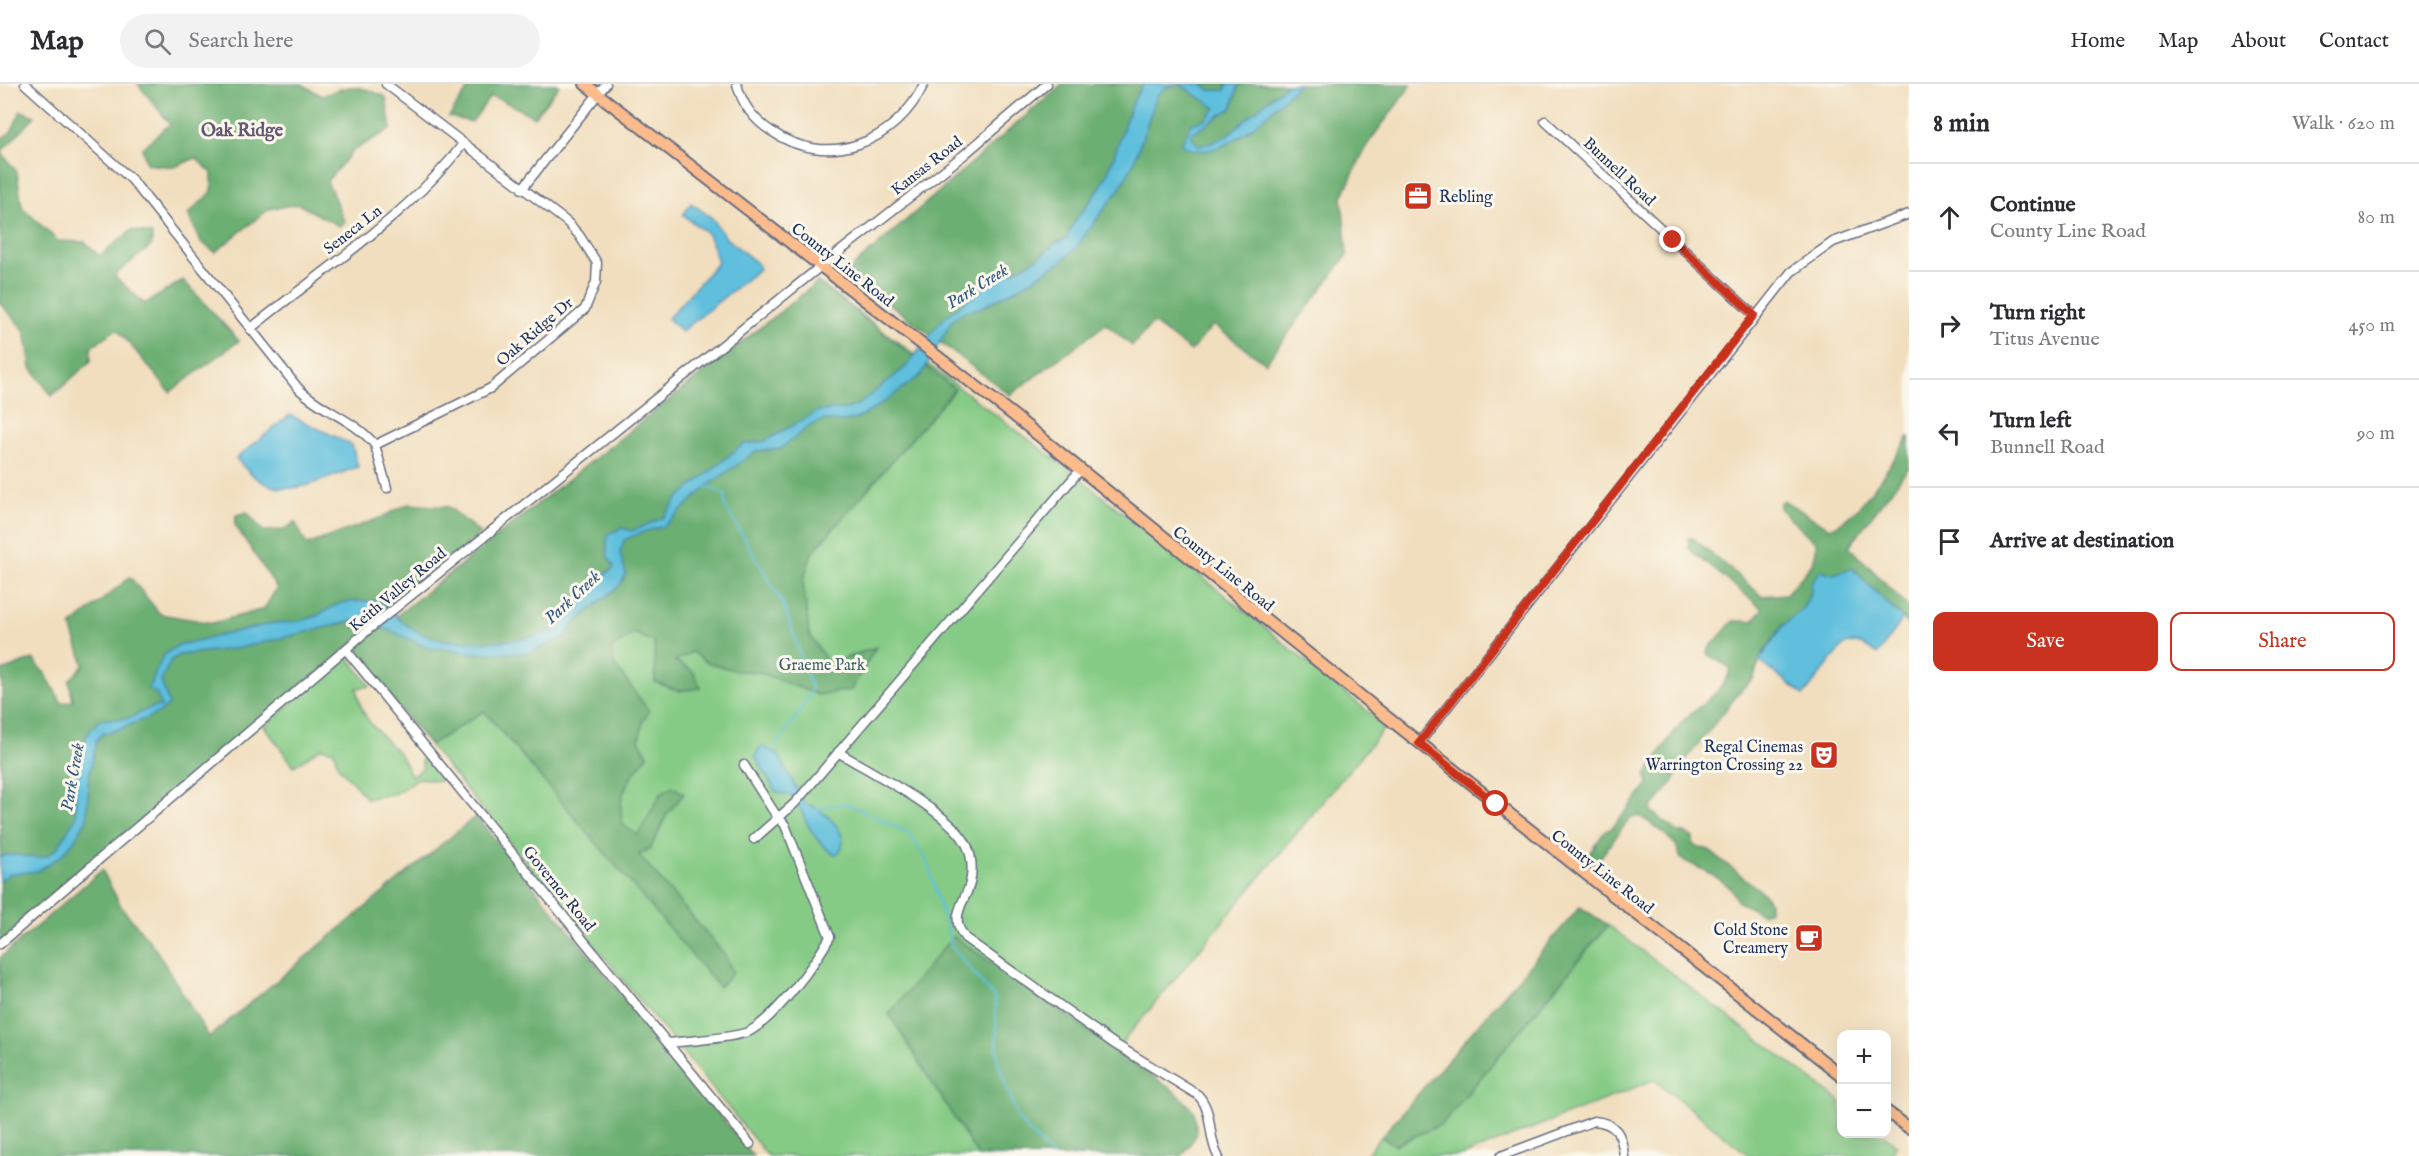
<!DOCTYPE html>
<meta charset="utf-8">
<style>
body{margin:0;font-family:"IM FELL English",serif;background:#f2f2f3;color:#2b2b33}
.controls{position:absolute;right:18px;bottom:18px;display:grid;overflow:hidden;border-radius:12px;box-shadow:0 6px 24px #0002}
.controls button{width:54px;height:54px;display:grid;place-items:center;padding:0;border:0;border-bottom:2px solid #e1e1e2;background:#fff;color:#2b2b33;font:30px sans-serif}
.stop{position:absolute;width:18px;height:18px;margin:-14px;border:4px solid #c8321e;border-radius:50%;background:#fff}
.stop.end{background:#c8321e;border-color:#fff;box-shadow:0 2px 6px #0008}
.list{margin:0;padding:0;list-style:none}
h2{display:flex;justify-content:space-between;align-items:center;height:78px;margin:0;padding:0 24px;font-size:26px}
h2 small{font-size:20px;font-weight:400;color:#7c7c81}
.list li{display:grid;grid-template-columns:39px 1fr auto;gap:18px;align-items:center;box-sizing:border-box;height:108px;padding:0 24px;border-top:2px solid #e1e1e2}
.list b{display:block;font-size:22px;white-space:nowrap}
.list p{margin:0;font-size:20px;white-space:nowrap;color:#7c7c81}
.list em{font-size:20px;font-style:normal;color:#7c7c81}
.actions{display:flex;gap:12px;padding:18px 24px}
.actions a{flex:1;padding:14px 0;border:2px solid #c8321e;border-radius:12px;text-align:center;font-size:21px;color:#c8321e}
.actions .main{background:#c8321e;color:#fff}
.icon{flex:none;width:33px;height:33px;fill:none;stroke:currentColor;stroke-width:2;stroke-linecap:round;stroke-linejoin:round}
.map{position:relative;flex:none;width:1909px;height:1072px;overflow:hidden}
header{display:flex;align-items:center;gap:36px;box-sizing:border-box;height:84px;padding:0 30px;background:#fff;border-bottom:2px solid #e1e1e2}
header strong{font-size:28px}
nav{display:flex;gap:33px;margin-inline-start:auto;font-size:21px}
.search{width:420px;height:54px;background:#f2f2f3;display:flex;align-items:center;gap:15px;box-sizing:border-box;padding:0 21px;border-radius:33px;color:#7c7c81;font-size:22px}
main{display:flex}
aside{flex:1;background:#fff}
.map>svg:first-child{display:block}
.green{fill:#85cb85;stroke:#507d72;stroke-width:1.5}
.forest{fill:#6caf72;stroke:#446f68;stroke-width:1.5}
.water{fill:#5ebfdd;stroke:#3c779e;stroke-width:1.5}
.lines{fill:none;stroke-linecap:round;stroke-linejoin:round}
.stream{stroke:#5ebfdd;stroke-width:2}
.minor-casing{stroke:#666c80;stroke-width:11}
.major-casing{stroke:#666c80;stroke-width:14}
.minor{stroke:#fff;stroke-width:8}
.major{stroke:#fbbb8c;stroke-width:10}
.route{stroke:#c8321e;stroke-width:8}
.labels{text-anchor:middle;stroke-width:6;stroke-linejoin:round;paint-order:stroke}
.street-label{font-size:16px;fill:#1b2f5e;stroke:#fbf7ec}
.poi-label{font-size:16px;fill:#1b2f5e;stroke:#fbf7ec;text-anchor:end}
.park-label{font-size:16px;fill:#3b5e6a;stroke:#fbf7ec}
.neighbourhood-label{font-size:18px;font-weight:bold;fill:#625873;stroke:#fbf7ec}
.water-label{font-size:18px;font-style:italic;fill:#2f5a84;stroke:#fbf7ec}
</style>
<header>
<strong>Map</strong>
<div class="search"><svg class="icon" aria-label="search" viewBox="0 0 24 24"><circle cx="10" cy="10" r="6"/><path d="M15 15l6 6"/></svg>Search here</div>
<nav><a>Home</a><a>Map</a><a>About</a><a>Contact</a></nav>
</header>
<main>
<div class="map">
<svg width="1909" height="1072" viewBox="0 0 1909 1072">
<rect width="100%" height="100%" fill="#fbf7ec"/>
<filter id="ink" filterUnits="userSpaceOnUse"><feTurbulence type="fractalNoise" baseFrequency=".0167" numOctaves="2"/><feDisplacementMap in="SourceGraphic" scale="12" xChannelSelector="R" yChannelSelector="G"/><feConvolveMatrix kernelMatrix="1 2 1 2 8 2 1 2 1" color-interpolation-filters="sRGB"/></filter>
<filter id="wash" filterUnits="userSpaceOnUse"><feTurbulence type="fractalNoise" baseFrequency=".008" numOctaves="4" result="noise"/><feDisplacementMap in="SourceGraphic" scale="24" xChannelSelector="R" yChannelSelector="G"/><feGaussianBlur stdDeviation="1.35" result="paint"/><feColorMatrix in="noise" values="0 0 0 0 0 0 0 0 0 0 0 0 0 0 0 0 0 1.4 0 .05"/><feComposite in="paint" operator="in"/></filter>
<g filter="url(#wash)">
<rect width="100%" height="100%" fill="#f1debe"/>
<path class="green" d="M 818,198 L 1075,390 L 1386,642 L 1115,967 L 953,852 L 986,1072 L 768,1072 L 352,567 Z
M 347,571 L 370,602 L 357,604 C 359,633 377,647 397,667 C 404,674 405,684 412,692 L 423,684 L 421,676 L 426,673 L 439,685 L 440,697 L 419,694 L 396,709 L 367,715 L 338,682 L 334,667 L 321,664 L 294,682 L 264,642 Z
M 1608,841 L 1841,1018 L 1842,1050 L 1882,1050 L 1897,1061 L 1888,1072 L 1750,1072 L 1654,996 L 1462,1072 L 1365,1072 L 1381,1053 L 1396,1061 L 1442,1040 Z"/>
<path class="forest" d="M 138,0 L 302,0 L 322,12 C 350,0 358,0 386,13 L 391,45 L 354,66 L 327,97 L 345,139 L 339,142 L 298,120 L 269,125 L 215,168 L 201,158 L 188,130 L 212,108 L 212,89 L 196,74 L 174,83 L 147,80 L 142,64 L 170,40 Z
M 471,0 L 557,0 L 559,2 L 534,33 L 502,16 L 490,13 L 472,38 L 449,33 Z
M 1062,0 L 1412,0 L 1367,61 L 1342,113 L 1347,171 L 1266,279 L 1213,241 L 1191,267 L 1153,239 L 1132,262 L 1106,240 L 1010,311 L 847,188 Z
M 21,27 L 35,32 L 1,68 L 17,88 L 22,123 L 58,157 L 85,158 L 100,172 L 132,146 L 152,150 L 152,161 L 114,192 L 145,220 L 183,196 L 239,257 L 170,308 L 117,245 L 91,263 L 91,277 L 52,312 L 31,284 L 25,247 L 0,219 L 0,56 L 11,48 Z
M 818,198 L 955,305 L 812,469 L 803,497 L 809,550 L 829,580 L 876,563 L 851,606 L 818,611 L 758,588 L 737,587 L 708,579 L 692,568 L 675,577 L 693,587 L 701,604 L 679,607 L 655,598 L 654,558 L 634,549 L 611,565 L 614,580 L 649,627 L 643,637 L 639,656 L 648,671 C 630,694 615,710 623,741 L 638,751 L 661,709 L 672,702 L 684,710 L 667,730 L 651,764 L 639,771 L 724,870 L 733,889 L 719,903 L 484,627 L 430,661 L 352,567 Z
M 1909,353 L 1909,383 L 1849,462 L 1909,524 L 1909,541 L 1852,485 L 1833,490 L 1811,509 L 1803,524 L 1782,543 L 1763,569 L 1753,595 L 1741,606 L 1678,686 L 1674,697 L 1651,724 L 1652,728 L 1679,749 L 1686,749 L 1693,754 L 1693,760 L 1699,764 L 1707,765 L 1762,808 L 1769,817 L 1769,826 L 1762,830 L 1737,817 L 1731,804 L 1713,791 L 1681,775 L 1676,761 L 1658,744 L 1641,733 L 1631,733 L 1596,779 L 1588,778 L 1586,774 L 1605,747 L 1612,744 L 1648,701 L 1646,691 C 1658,674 1669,651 1684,636 C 1701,619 1724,609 1731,584 L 1708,571 L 1707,567 L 1733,537 L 1753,537 L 1763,525 L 1689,465 L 1688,454 L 1693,454 L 1762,512 L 1786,510 C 1798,495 1819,480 1816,459 L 1780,425 L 1780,419 L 1783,416 L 1829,444 C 1859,436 1891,378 1909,353 Z
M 408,420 L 449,423 L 481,450 L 0,862 L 2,587 L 33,575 L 46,591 L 62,619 L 73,617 L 69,597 L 84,581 L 71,542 L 130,493 L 160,530 L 213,539 L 264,525 L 277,504 L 235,441 L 236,431 L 247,428 L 263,447 L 284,446 L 295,438 L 307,461 L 380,434 Z
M 476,732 L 753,1072 L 0,1072 L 0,874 L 102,786 L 122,824 L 155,864 L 209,953 Z
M 1580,823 L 1608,841 L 1442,1040 L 1395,1061 L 1381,1053 Z
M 953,852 L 1178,1010 L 1194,1027 L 1197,1050 L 1182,1072 L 978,1072 L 889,930 Z"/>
<path class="water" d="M 1144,0 L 1178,0 L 1166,3 L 1157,11 L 1134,78 L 1120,104 L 1075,165 L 1061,178 L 1013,207 L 982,223 L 963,228 L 953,235 L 921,291 L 874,325 L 856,335 L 839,338 L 825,336 L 811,341 L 780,365 L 756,367 L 709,401 L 663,443 C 650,444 636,451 624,456 L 620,469 L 626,489 L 621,500 L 575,539 L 565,553 L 530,569 L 471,569 L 445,564 L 431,565 L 389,546 L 352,537 L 240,564 L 179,571 L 171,576 L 161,596 L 169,621 C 156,633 138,637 123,644 C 113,649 105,645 97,655 L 88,698 L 87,735 L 74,757 L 61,772 L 38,787 L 9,790 L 0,797 L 0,773 C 19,765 36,783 55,766 C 64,758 67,743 76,734 C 75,697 71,662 100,636 C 109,634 122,636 129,634 C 140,630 149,622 161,622 L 157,610 L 148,605 L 163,572 L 178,561 L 274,539 C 287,539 308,537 320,530 C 327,526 333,522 341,519 C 354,516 367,517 379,517 C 394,531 408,545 428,552 C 452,561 533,560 554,544 C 572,530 592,495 613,485 L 614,481 C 604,472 607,462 608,450 L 622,444 L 632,447 L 663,434 L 678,414 L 743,360 L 765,357 L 818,327 L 846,325 L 858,321 L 907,282 L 940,238 L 960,221 L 985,202 L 1038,174 L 1056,159 L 1067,155 C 1072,135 1089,121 1100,104 C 1119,73 1122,27 1144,0 Z
M 1179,0 L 1202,0 L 1210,6 L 1225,6 L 1228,0 L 1239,0 L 1232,24 L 1190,50 L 1199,62 L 1225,53 L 1287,0 L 1299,0 C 1271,25 1220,87 1181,60 L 1191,40 L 1204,36 L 1216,24 Z
M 691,119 L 712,134 L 726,154 L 757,179 L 760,184 L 681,248 L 668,234 L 718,178 L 708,150 L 683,131 Z
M 290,331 L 352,361 L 358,383 C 307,400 276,425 236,374 Z
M 1852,484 L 1903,535 L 1877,571 C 1865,562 1858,555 1843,562 L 1804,611 L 1759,577 L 1782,543 L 1803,524 L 1811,509 L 1811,499 L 1821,486 L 1833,490 Z
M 761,662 L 778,670 L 805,720 C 824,723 858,756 835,771 C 812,757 806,736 795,713 L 776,708 L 755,672 Z"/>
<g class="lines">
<path class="stream" d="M 705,402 L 725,410 L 725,422 L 783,520 L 812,605 L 799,629 L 771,668
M 817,725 L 846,719 L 909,749 L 927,777 L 952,863 L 995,915 L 998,979 L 1019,1037 L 1052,1072"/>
</g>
</g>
<g filter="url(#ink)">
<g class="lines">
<g class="minor-casing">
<path id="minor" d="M 25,0 L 132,96 L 298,304 C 321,327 354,335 375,361
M 386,0 L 567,138 L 579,151 L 597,179 L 596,198 L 585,225 L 491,304 L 375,361 L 387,404
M 737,0 C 742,20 754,36 771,47 C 827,86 896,59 924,0
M 1545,37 L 1754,231
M 522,105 L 606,0
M 250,245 C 321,187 407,133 463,60
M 347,567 L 750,1060
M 1419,659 L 1791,188 L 1833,158 L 1909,130
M 838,668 C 870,688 948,727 965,758 C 972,769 973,786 970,799 C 965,819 948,832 965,854 L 1113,959 L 1198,1011 C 1214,1028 1207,1052 1218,1072
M 754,755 L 795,719 L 1081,385
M 0,860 L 368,546 L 821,182 L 965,70 L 1047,0
M 668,959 C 685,957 737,954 750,947 C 778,931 814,881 830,853 L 785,741 L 774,728 L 744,681
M 1501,1072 L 1594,1037 C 1617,1039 1622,1051 1624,1072"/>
</g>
<g class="major-casing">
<path id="major" d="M 585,0 L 1012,330 L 1383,630 L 1842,992
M 1886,1027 L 1909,1044"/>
</g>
<use href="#minor" class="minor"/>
<use href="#major" class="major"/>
</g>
</g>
<g class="lines" filter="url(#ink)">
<path class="route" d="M 1496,720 L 1419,659 L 1754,231 L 1673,156"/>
</g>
<defs>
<g id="office-square" transform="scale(1.5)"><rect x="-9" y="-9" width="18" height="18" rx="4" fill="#c8321e" stroke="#fbf7ec"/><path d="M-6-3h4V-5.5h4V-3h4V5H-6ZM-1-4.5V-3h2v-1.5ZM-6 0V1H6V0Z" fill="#fff"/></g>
<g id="theatre-square" transform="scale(1.5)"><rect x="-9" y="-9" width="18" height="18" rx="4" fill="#c8321e" stroke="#fbf7ec"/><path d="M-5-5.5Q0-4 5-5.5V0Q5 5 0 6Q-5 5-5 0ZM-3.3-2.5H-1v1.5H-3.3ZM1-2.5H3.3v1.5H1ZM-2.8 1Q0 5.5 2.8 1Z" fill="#fff"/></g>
<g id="cafe-square" transform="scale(1.5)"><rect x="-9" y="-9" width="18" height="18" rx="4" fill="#c8321e" stroke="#fbf7ec"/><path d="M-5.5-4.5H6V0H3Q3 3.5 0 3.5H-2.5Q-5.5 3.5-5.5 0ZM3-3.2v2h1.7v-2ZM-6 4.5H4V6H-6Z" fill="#fff"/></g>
</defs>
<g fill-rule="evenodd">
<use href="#office-square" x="1418" y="112"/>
<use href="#theatre-square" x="1824" y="671"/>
<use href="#cafe-square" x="1809" y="854"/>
</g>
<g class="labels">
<g class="street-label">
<text transform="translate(926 81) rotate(-38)" y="6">Kansas Road</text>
<text transform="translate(1620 87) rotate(43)" y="6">Bunnell Road</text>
<text transform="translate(352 145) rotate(-38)" y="6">Seneca Ln</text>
<text transform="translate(843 180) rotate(38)" y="6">County Line Road</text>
<text transform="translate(534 247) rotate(-41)" y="6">Oak Ridge Dr</text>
<text transform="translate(1224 484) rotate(39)" y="6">County Line Road</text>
<text transform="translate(397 505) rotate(-40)" y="6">Keith Valley Road</text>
<text transform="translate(1603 787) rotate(38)" y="6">County Line Road</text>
<text transform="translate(560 804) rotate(51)" y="6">Governor Road</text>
</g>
<g class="poi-label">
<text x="1439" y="118" text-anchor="start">Rebling</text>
<text x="1803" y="668">Regal Cinemas<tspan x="1803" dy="18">Warrington Crossing 22</tspan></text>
<text x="1788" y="851">Cold Stone<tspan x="1788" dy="18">Creamery</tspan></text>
</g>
<g class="park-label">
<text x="822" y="586">Graeme Park</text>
</g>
<g class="neighbourhood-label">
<text x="242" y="52">Oak Ridge</text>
</g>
<g class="water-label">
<text transform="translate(977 202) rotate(-32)" y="6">Park Creek</text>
<text transform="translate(572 513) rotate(-43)" y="6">Park Creek</text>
<text transform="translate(72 693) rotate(-80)" y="6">Park Creek</text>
</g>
</g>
</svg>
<div class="controls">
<button>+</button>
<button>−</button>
</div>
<div class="stop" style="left:1496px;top:720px"></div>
<div class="stop end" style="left:1673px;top:156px"></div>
</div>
<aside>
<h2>8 min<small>Walk · 620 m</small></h2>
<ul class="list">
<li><svg class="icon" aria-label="ahead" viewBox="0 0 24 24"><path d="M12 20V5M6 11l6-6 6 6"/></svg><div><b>Continue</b><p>County Line Road</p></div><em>80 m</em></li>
<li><svg class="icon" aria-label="right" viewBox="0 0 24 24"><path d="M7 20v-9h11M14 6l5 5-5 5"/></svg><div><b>Turn right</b><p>Titus Avenue</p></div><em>450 m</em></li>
<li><svg class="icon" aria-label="left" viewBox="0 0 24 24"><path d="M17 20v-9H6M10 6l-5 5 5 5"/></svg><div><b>Turn left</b><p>Bunnell Road</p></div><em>90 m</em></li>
<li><svg class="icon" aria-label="arrive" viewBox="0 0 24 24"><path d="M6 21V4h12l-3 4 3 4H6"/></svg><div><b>Arrive at destination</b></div></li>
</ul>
<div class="actions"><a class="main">Save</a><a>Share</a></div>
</aside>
</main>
